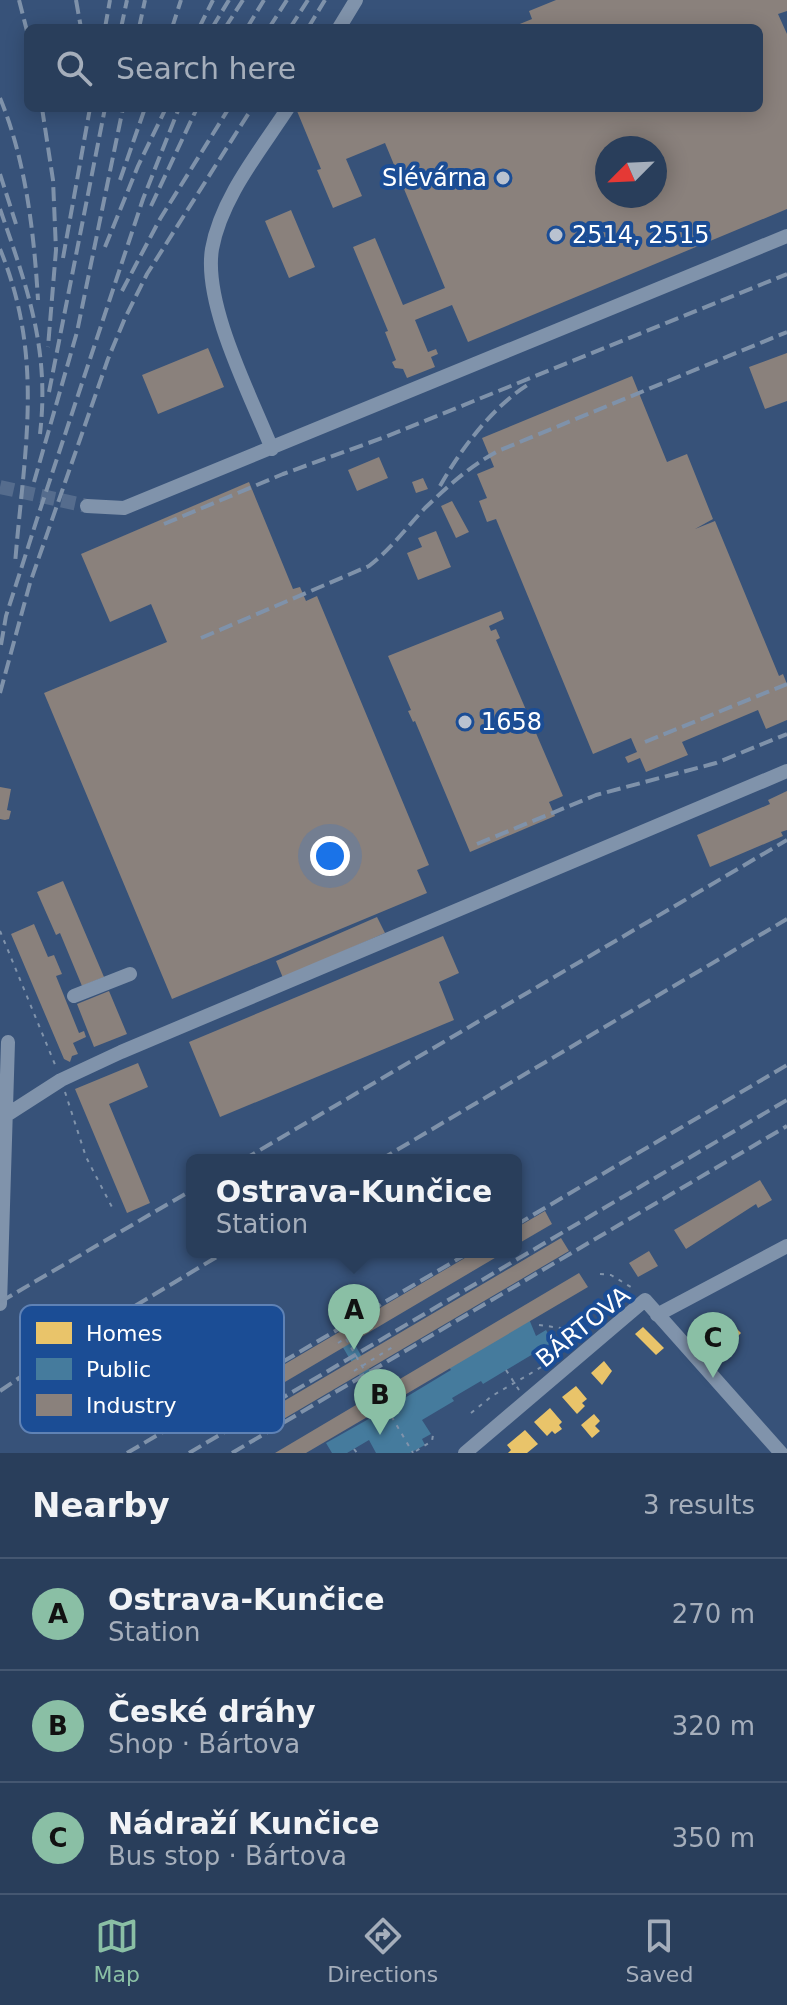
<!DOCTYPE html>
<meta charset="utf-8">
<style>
body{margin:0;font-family:"DejaVu Sans",sans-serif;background:#314561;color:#f1f3f6}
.compass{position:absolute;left:595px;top:136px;width:72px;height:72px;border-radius:50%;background:#293e5b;box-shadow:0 4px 20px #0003;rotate:246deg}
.you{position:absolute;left:330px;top:856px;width:28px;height:28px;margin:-20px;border:6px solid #fff;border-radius:50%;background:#1a73e8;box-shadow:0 0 0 12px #1a73e833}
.badge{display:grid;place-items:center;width:52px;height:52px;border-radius:50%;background:#8abfa5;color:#111;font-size:26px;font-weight:700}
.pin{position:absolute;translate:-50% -66px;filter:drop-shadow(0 2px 4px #0008)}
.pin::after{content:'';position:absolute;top:42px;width:28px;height:24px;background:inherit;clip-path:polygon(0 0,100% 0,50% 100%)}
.popup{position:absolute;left:186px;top:1154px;width:336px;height:104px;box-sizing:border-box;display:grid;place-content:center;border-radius:12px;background:#293e5b;filter:drop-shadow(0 2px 6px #0005);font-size:26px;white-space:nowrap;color:#a5aebb}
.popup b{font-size:30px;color:#f1f3f6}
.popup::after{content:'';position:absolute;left:50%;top:100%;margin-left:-16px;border:16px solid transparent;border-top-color:#293e5b}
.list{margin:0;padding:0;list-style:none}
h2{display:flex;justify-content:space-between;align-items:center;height:104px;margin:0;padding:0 32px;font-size:34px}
h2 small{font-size:26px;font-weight:400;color:#a5aebb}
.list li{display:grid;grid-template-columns:52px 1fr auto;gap:24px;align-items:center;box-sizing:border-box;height:112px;padding:0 32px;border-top:2px solid #455771}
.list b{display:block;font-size:30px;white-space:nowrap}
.list p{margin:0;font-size:26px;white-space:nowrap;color:#a5aebb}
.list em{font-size:26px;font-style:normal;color:#a5aebb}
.icon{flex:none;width:44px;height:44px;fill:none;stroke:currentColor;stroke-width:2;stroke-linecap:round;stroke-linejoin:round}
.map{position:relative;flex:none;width:787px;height:1453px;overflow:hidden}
.search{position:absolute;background:#293e5b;box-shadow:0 4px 20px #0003;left:24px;right:24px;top:24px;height:88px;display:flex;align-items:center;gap:20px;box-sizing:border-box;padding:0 28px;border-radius:12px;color:#a5aebb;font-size:30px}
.sheet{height:440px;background:#293e5b}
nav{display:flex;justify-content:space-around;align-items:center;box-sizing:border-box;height:112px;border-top:2px solid #455771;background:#293e5b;font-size:22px;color:#a5aebb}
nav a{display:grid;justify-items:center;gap:4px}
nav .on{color:#8abfa5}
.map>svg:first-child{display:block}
.homes{fill:#e9c46a}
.public{fill:#457b9d}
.industry{fill:#8a817c;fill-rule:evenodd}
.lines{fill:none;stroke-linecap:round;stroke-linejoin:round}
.minor-tunnel{stroke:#556c8d;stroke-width:14;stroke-dasharray:14 7;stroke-linecap:butt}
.path{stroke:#8093ab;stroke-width:2;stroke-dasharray:4 6;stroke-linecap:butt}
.minor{stroke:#8093ab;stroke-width:14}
.rail{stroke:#7f92aa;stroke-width:4;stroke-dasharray:14 6;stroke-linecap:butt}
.poi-dot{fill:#b9c2d0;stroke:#1b4d95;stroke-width:3}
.labels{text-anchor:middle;stroke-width:8;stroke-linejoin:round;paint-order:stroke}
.poi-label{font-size:24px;fill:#fff;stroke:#1b4d95;text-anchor:start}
.street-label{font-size:24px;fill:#fff;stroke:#1b4d95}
.key{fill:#1b4d95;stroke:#5f82b5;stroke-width:2}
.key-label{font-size:22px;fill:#fff}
</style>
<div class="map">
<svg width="787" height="1453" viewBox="0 0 787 1453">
<rect width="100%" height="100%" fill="#375279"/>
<path class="homes" d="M 731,1323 L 741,1333 L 734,1340 L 725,1329 Z
M 643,1327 L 664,1348 L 656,1355 L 635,1334 Z
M 604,1361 L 612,1371 L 602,1385 L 591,1373 Z
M 576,1386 L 587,1399 L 582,1403 L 585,1406 L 577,1414 L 562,1397 Z
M 550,1408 L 562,1422 L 559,1425 L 562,1429 L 555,1434 L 552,1431 L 547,1436 L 534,1422 Z
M 594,1414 L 600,1421 L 595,1426 L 600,1431 L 592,1438 L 581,1425 Z
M 525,1430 L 538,1444 L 527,1453 L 508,1453 L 511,1450 L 507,1445 Z"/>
<path class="public" d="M 379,1315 L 383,1321 L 352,1339 L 364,1361 L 395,1341 L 398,1347 L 368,1367 L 393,1405 L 451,1370 L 449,1367 L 529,1319 L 536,1336 L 546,1330 L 553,1342 L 483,1384 L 481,1381 L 452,1398 L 454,1401 L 422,1420 L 431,1434 L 422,1439 L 425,1445 L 410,1453 L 376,1453 L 369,1440 L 347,1453 L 332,1453 L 326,1443 L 381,1412 L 338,1339 Z"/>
<path class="industry" d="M 556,0 L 787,0 L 787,11 L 778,14 L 787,34 L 787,209 L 468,342 L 452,305 L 415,320 L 428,352 L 436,349 L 438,354 L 431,357 L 435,367 L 407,378 L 403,369 L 395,368 L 392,362 L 396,360 L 385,332 L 388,331 L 353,247 L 375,238 L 403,305 L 445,288 L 385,143 L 346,159 L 362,196 L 333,208 L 317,170 L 321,169 L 297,111 L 304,108 L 759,108 L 759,28 L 510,28 L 532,19 L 529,11 ZM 607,148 L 655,148 L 655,196 L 607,196 Z
M 291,210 L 315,267 L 289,278 L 265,221 Z
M 208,348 L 224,387 L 158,414 L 142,375 Z
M 787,353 L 787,401 L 765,409 L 749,367 Z
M 632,376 L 667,462 L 687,454 L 713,519 L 695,529 L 715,521 L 779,676 L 783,674 L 787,684 L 787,720 L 766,729 L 758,710 L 682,742 L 688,755 L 646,772 L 640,758 L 628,763 L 625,757 L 637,752 L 631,738 L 593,754 L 496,519 L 487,522 L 479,501 L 487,498 L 477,474 L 494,467 L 482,438 Z
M 379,457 L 388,478 L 357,491 L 348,470 Z
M 423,478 L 428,489 L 416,493 L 412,482 Z
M 249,482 L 293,589 L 300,587 L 306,601 L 317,596 L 429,865 L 417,870 L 427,893 L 172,999 L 44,693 L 167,642 L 151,604 L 110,622 L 81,554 Z
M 452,501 L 469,532 L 456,538 L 441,506 Z
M 436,531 L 451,567 L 418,580 L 407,553 L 422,547 L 418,538 Z
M 501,611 L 504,619 L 489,626 L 491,631 L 496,629 L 500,638 L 496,640 L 563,796 L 549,802 L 555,816 L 470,852 L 415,721 L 413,722 L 408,711 L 411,710 L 388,656 Z
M 0,787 L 11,789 L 7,810 L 11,811 L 9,819 L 5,820 L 0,819 Z
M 787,791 L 787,830 L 781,832 L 783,836 L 710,867 L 697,835 L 770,804 L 768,800 Z
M 63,881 L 104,977 L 82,986 L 60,933 L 56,935 L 37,892 Z
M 377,917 L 385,933 L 283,978 L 276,961 Z
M 34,924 L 48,957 L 54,955 L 62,974 L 56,976 L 79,1033 L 84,1031 L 86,1037 L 73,1043 L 78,1054 L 72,1056 L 70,1062 L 64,1059 L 11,934 Z
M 443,936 L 459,973 L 439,982 L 454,1020 L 220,1117 L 189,1042 Z
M 109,991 L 127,1034 L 94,1047 L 77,1004 Z
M 138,1063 L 148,1087 L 109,1104 L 150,1203 L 127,1213 L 75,1089 Z
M 760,1180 L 772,1200 L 758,1208 L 756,1204 L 686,1249 L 674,1230 Z
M 545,1211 L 552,1224 L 516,1245 L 516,1228 Z
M 561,1238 L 569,1251 L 258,1434 L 250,1421 Z
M 649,1251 L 658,1266 L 638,1277 L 629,1263 Z
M 475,1252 L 505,1252 L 241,1408 L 234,1394 Z
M 579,1273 L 588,1287 L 306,1453 L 275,1453 Z"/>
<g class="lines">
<path class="minor-tunnel" d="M 0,487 L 87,506"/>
<path class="path" d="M 0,931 L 56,1067
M 65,1092 L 86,1157 L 113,1209
M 600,1274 L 611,1275 L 634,1289
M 539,1325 L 561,1328 L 576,1344
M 346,1339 L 413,1453
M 338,1343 L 380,1318
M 506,1370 L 519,1390
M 354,1371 L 396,1345
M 390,1394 L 398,1407 L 392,1412
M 471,1413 L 492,1396 L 550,1362
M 354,1449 L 357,1453
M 416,1451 L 432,1441 L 433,1435"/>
<path class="minor" d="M 339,28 L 356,0
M 272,449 C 251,396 203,305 212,249 C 221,198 260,151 288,108
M 87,506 L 124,508 L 787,236
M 74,996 L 130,974
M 5,1116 L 61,1080 L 121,1052 L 787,771
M 0,1304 L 8,1042
M 657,1315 L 787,1246
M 465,1453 L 645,1300 L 781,1453"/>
<path class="rail" d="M 19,0 L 28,35
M 76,0 L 81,28
M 105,28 L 110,0
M 121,28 L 127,0
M 139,28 L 145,0
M 172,28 L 181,0
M 199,28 L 213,0
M 212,28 L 229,0
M 225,28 L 243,0
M 247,28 L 264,0
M 269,28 L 287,0
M 290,28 L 308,0
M 308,28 L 325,0
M 0,98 C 26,161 34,233 38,300
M 42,108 L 53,180 L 56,250 L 48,347
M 0,174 L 16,224
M 120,180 L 145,108
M 151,206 L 197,108
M 0,209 C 27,287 50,349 40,434
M 105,247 L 138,166 L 166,108
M 0,249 C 45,359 24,451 15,564
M 63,258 L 90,108
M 122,291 L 160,219 L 229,108
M 49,392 L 105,108
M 34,482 L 77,332 L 123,108
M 440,486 C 461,449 492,407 529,384
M 164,524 L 283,474 L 385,437 L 787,274
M 201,638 L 369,566 C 391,549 406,528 425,508 C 448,486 470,466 498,451 L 787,332
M 1,645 L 6,616 L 38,516 L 143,199 L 179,108
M 0,693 L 30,583 L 108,359 L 125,318 L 147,274 L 252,108
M 645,742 L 787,684
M 477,844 L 596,795 L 716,763 L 787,734
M 243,1160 L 787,840
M 380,1160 L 787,919
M 516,1225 L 787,1065
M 0,1302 L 192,1190
M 0,1391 L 50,1357 L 225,1252
M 127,1453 L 470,1252
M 189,1453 L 787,1100
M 232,1453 L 787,1126"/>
</g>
<g class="poi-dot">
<circle cx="503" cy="178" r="8"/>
<circle cx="556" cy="235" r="8"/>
<circle cx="465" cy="722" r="8"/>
</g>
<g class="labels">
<g class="poi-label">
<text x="487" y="186" text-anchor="end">Slévárna</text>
<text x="572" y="243">2514, 2515</text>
<text x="481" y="730">1658</text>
</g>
<g class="street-label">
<text transform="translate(583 1327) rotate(-39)" y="8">BÁRTOVA</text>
</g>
</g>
<rect x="20" y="1305" width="264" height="128" rx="12" class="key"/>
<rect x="36" y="1322" width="36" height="22" fill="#e9c46a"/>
<rect x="36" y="1358" width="36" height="22" fill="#457b9d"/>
<rect x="36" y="1394" width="36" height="22" fill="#8a817c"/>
<g class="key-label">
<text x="86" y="1341">Homes</text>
<text x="86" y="1377">Public</text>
<text x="86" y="1413">Industry</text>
</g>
</svg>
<svg class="compass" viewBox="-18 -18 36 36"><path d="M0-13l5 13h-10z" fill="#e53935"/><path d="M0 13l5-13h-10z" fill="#a5aebb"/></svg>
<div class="you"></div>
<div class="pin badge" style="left:354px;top:1350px">A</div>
<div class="popup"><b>Ostrava-Kunčice</b>Station</div>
<div class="pin badge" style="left:380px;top:1435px">B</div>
<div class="pin badge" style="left:713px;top:1378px">C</div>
<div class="search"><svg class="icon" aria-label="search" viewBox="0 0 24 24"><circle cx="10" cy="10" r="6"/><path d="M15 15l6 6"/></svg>Search here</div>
</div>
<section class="sheet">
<h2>Nearby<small>3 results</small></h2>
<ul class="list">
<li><span class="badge">A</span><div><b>Ostrava-Kunčice</b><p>Station</p></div><em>270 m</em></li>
<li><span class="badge">B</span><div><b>České dráhy</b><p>Shop · Bártova</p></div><em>320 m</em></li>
<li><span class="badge">C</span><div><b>Nádraží Kunčice</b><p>Bus stop · Bártova</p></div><em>350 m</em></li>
</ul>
</section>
<nav>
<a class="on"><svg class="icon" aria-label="map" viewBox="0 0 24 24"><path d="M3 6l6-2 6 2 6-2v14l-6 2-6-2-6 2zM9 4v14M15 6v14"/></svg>Map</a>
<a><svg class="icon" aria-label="directions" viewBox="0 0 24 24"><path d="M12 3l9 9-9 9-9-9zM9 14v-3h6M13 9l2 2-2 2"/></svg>Directions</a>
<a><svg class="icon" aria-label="saved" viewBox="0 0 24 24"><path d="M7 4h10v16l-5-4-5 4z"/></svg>Saved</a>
</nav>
